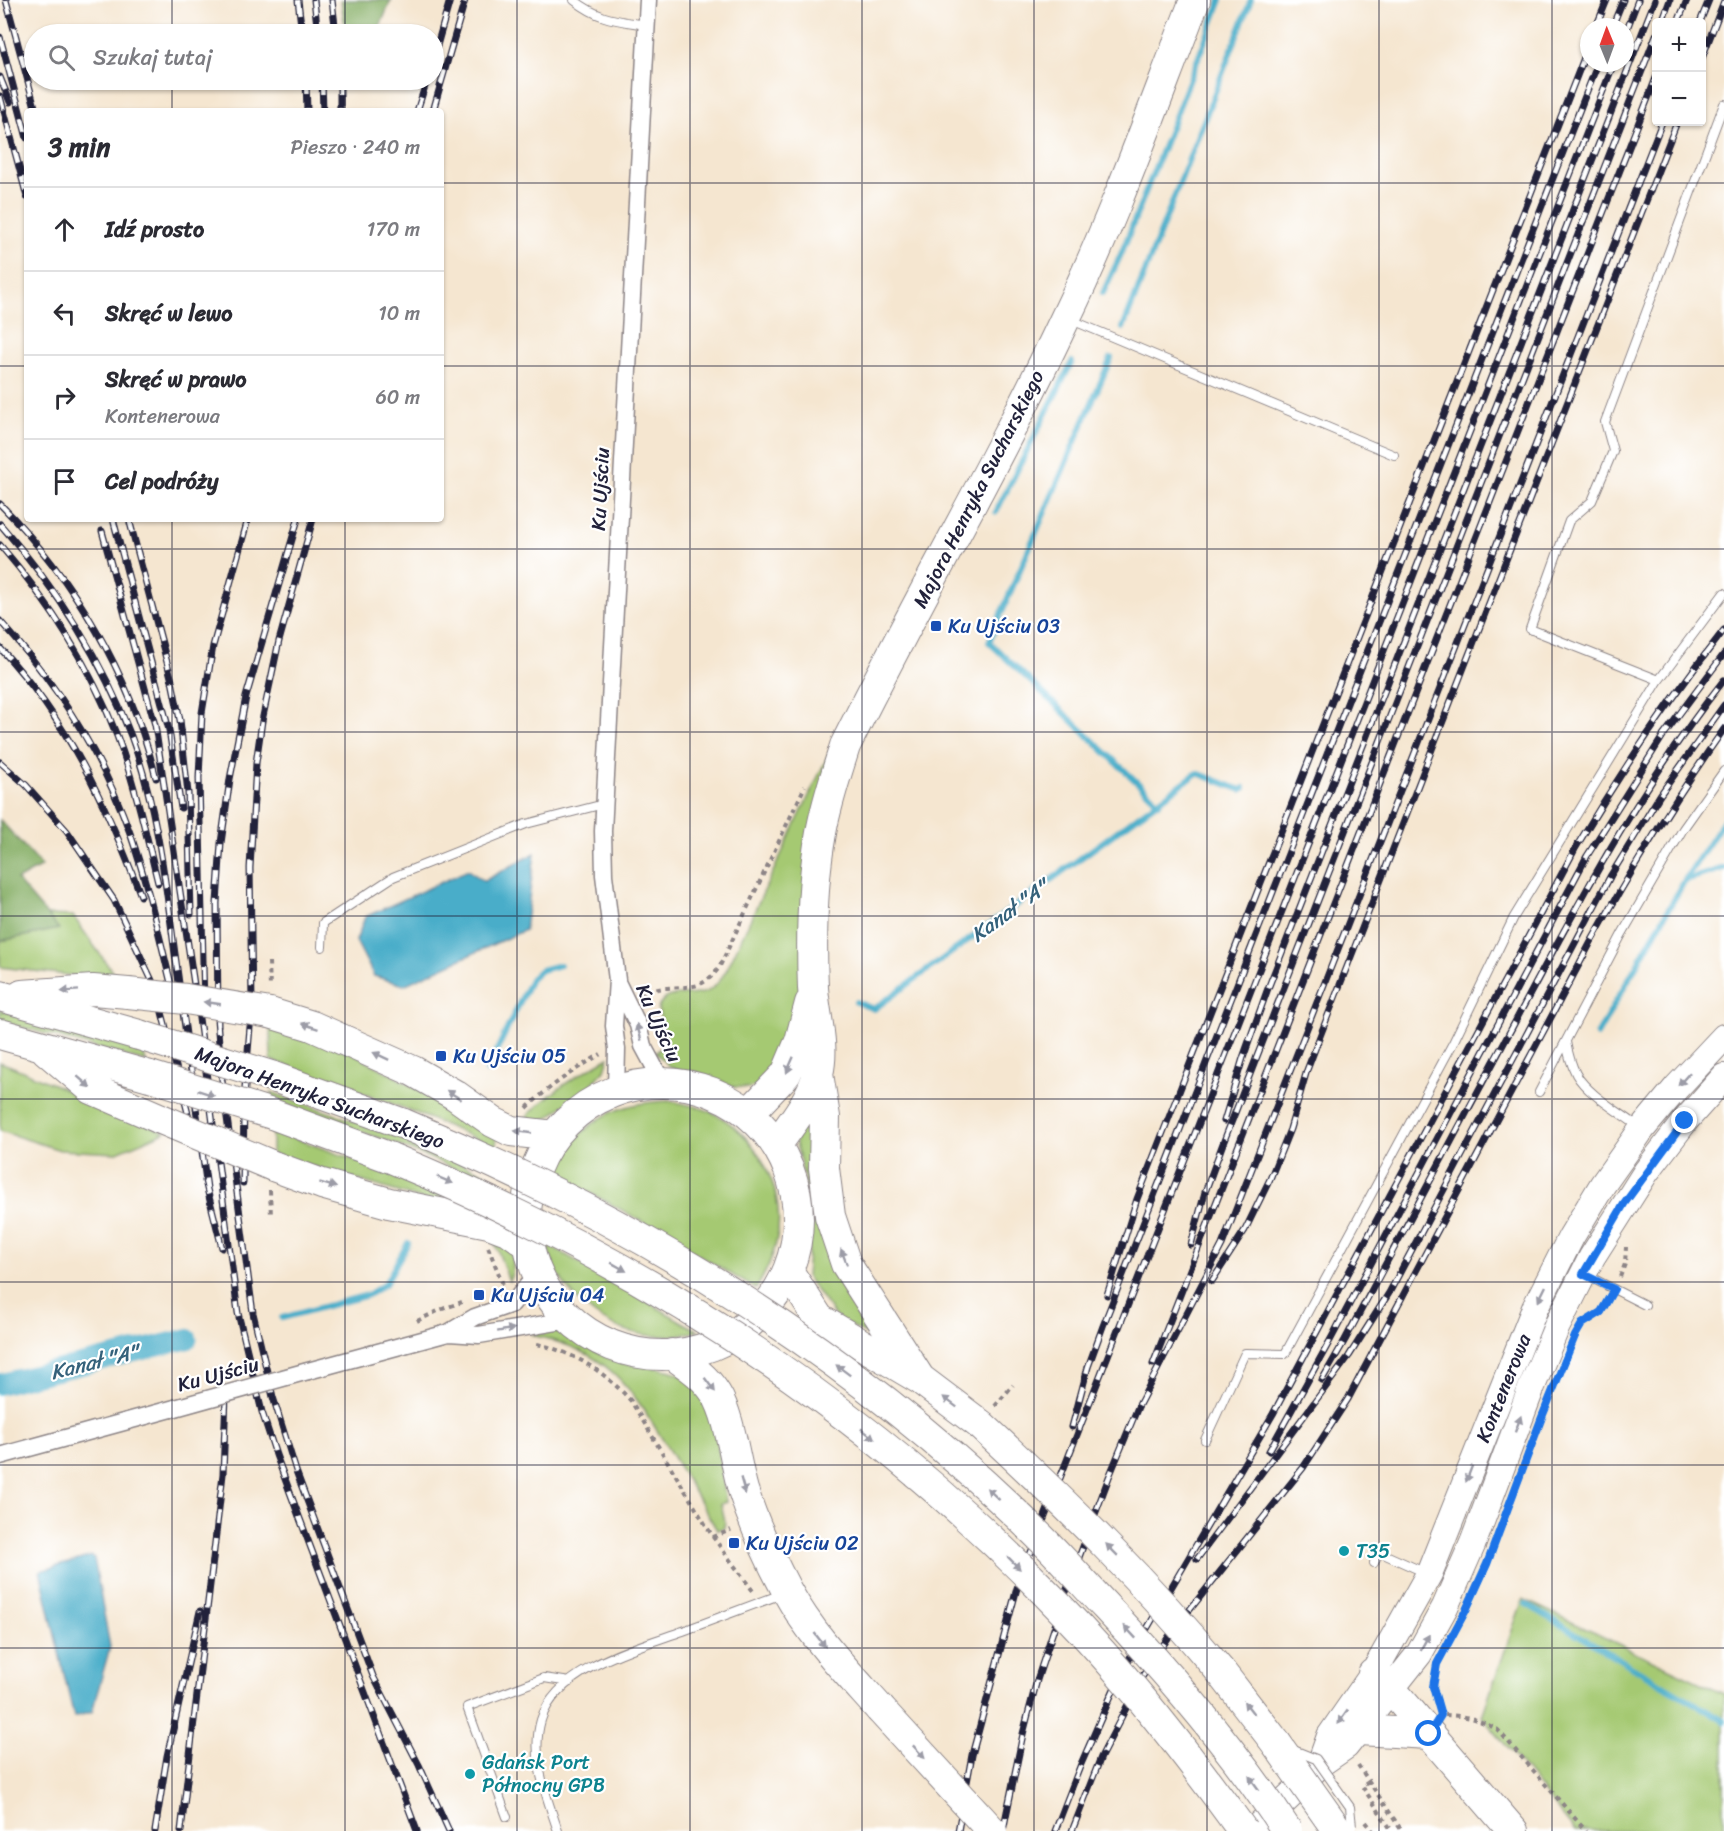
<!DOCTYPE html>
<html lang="pl">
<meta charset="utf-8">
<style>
body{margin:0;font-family:Sriracha,sans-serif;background:#f2f2f3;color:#2b2b33}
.controls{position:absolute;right:18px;top:18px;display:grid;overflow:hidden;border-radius:6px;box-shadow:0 2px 4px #0004}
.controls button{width:54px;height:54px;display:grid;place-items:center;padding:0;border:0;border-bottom:2px solid #e1e1e2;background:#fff;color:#2b2b33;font:30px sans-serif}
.compass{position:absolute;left:1580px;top:18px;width:54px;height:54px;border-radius:50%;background:#fff;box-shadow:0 2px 4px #0004;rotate:359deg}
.stop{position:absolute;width:18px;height:18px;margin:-14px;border:4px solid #1a73e8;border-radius:50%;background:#fff}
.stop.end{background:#1a73e8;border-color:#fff;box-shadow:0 2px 6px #0008}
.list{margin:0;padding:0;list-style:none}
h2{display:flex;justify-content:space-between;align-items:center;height:78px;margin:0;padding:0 24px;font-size:26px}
h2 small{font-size:20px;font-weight:400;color:#7c7c81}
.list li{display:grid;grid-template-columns:39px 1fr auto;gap:18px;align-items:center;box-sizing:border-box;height:84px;padding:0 24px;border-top:2px solid #e1e1e2}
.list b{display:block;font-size:22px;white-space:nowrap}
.list p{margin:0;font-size:20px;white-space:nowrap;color:#7c7c81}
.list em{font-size:20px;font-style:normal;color:#7c7c81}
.icon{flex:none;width:33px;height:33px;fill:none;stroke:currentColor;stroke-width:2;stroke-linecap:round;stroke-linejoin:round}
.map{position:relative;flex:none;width:1724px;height:1831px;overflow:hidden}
.search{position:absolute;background:#fff;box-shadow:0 2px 4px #0004;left:24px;top:24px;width:420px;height:66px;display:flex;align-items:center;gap:15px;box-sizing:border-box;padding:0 21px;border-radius:33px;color:#7c7c81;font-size:22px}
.panel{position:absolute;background:#fff;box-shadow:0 2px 4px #0004;left:24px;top:108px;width:420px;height:414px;border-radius:6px}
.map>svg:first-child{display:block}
.green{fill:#a5c972;stroke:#647656;stroke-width:1.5}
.forest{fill:#84ad64;stroke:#536850;stroke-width:1.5}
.water{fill:#49adc9;stroke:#366882;stroke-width:1.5}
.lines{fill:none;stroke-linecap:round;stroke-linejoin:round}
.stream{stroke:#49adc9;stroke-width:6}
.canal{stroke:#49adc9;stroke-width:21}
.lane-casing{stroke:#8c8486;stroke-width:10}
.street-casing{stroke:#8c8486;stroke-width:19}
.primary-casing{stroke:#8c8486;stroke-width:28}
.highway-casing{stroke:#8c8486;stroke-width:32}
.path{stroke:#8c8486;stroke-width:4;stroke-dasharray:4.5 4.5;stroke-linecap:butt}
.lane{stroke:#fff;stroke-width:8}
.street{stroke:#fff;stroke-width:16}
.primary{stroke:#fff;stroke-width:26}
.highway{stroke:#fff;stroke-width:30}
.rail-casing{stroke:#22223b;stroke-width:7}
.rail{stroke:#fff;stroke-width:4.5;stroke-dasharray:14;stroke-linecap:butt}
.lane-bridge-casing{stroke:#8c8486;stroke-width:10;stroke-linecap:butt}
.street-bridge-casing{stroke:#8c8486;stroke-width:19;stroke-linecap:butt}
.highway-bridge-casing{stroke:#8c8486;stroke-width:32;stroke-linecap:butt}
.lane-bridge{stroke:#fff;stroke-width:8}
.street-bridge{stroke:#fff;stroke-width:16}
.highway-bridge{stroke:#fff;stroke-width:30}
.oneway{fill:#9c9ca7}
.route{stroke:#1a73e8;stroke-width:8}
.grid{fill:none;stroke:#22223b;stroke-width:1.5;stroke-opacity:0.55}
.transit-dot{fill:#1a4fb4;stroke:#fff;stroke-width:2}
.culture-dot{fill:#0f9aa8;stroke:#fff;stroke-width:2}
.labels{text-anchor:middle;stroke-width:4.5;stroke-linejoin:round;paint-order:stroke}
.street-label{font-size:20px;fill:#22223b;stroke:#fff}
.transit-label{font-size:20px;fill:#164399;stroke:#fff;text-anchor:start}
.culture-label{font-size:20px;fill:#0d838f;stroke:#fff;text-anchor:start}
.water-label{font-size:21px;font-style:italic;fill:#34617b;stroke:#fff}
</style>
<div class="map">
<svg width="1724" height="1831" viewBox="0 0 1724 1831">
<rect width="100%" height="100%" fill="#fff"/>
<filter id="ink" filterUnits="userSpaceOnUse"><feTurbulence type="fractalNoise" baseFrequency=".0167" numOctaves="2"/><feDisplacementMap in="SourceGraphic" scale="12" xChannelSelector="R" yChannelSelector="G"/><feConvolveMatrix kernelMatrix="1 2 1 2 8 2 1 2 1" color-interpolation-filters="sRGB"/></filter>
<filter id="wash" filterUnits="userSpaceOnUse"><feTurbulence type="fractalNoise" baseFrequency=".008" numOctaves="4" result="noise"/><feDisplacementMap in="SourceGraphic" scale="24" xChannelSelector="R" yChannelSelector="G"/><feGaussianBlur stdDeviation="1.35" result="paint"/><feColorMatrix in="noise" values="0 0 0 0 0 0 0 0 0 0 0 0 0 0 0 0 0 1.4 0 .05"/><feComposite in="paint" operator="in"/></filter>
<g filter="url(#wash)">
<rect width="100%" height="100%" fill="#f5e6d0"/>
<path class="green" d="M 832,747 L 800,997 L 791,1047 L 756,1086 L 749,1088 L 735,1087 L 708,1077 L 677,1070 L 669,1066 L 655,1052 L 665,1046 L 666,1041 L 658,1009 C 664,987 691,1000 708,991 C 717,986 722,977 727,969 Z
M 46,915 L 73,916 L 119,981 L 0,967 L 0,941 L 58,929 Z
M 0,1010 L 143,1050 L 146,1062 L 0,1021 Z
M 270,1025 L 355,1054 L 497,1134 L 496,1147 L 409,1110 L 271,1060 Z
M 609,1057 L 605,1070 L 591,1085 L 546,1119 L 521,1123 C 546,1094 576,1076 609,1057 Z
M 0,1062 L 13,1067 L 165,1132 L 115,1153 L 60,1150 L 0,1131 Z
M 271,1092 L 399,1137 L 488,1175 L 487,1182 L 396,1144 L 271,1099 Z
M 669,1101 C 685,1104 702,1107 717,1115 C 761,1140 787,1193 776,1243 C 772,1260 765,1274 756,1289 C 689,1249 622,1208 552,1173 C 580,1124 611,1102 669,1101 Z
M 811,1102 L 810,1132 L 889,1346 L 837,1319 L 806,1276 L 810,1233 L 810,1202 L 796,1144 L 796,1136 Z
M 272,1130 L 385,1171 L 475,1209 L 421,1199 L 272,1154 Z
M 493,1238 C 497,1240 504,1242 507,1245 C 516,1254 514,1271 509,1281 Z
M 547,1244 L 698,1331 C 684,1334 671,1337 657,1336 C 605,1334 558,1294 547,1244 Z
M 549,1330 C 573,1334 593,1353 615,1361 C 634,1368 655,1365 674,1372 C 717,1387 720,1464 726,1502 L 721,1504 L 725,1521 L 724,1528 L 717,1530 C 700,1502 684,1475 667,1447 C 629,1383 607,1351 531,1335 Z
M 1523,1599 L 1724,1694 L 1724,1831 L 1575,1831 L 1482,1716 Z"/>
<path class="forest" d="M 341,0 L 391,0 L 377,34 L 346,34 Z
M 0,820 L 42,866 L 17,880 L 59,929 L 0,941 Z"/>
<path class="water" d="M 535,853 L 525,930 L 404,985 L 374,976 L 356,941 L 365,917 L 468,870 L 484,881 Z
M 92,1556 L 94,1558 L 110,1647 L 92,1712 L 74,1717 L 40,1571 Z"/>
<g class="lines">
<path class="stream" d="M 1103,293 L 1122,252 L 1221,0
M 1123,328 L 1251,0
M 1111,358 L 989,642 L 1159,803
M 996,512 L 1072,362
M 1686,880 L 1724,868
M 856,1002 L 874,1009 L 1197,773 L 1241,790 L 1244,788
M 1597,1035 L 1685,880 L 1724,820
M 487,1071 L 531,979 L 541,970 L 560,965
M 282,1318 L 368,1295 L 385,1284 L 408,1243
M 1526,1604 L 1724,1721"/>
<path class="canal" d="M 0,1384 L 187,1339"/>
</g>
</g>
<g filter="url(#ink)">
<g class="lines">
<g class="lane-casing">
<path id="lane" d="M 574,0 C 600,20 615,20 646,25
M 1069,319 L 1394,455
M 1659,680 L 1530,629 L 1569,521 L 1592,501 L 1613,451 L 1605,422 L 1724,104
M 322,947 L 323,923 L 393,877 L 526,824 L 604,804
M 1566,1042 C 1568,1053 1571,1064 1576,1074 C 1587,1094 1621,1113 1639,1127
M 1539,1092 L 1622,934 L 1683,829 L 1724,771
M 1586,1275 L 1645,1305
M 1205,1440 L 1245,1353 L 1285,1354 L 1453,1043 L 1514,917 L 1659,680 L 1724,593
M 1374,1563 L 1379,1552 L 1426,1573
M 507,1817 L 467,1707 L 544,1678 L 570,1682
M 558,1831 C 547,1797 530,1757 541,1720 C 557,1668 638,1647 683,1631 C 716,1619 749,1606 782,1594"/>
</g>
<g class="street-casing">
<path id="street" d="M 618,984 L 638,1025 L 643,1046 L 663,1083
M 616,1090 L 617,1049 L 614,1026 L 617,980 L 604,875 L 603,831 L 648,0
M 449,1333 L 479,1335 L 569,1320
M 308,1371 L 448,1333 L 475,1317 L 512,1304 L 536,1275
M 0,1456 L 175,1408"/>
</g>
<g class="primary-casing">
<path id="primary" d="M 1320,1764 L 1330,1736 L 1373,1674 L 1429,1574 L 1535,1308 L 1571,1237 L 1603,1184 L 1642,1129 L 1677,1087 L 1724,1037
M 1253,1831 L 1293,1793 L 1320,1764 L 1346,1746 L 1419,1654 L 1445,1607 L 1473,1543 L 1531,1389 L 1557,1326 L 1592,1257 L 1646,1172 L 1685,1121 L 1724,1077"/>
</g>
<g class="highway-casing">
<path id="highway" d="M 22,995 L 93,990 L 128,993
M 0,996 L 139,1035
M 270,1013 L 312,1026 L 413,1071 L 455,1095 L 493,1122 L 511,1131 L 554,1136
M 0,1034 L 150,1076
M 46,1050 L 92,1089 L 161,1119
M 818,1074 L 825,1117 L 824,1168 L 830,1216 L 846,1264 L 920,1379
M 271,1076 L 404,1124
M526 1219a136 136 0 1 1 272 0a136 136 0 1 1-272 0Z
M 749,1113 L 786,1074 L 800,1041 L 810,1003
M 272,1114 L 391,1158
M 777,1144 C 792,1123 811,1100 818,1074 C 825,1045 815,1016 813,988 C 811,938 812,882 821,833 C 826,804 836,775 845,746 C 916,602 997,464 1065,319 C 1115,216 1153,107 1195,0
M 273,1166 L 322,1184 L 389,1203 L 489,1223 L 510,1231 L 528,1244
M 788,1271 L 819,1319 L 920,1379 L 981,1425
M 672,1354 C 689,1366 705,1376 716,1394 C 730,1416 735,1463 743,1490 C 754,1525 770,1559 787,1591 C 811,1635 847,1672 880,1709
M 1221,1672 L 1276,1743
M 1373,1674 L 1390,1688 L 1513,1831
M 1359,1730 L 1429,1734"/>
</g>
<path class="path" d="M 269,962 L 270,988
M 644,997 L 643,993 C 651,991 659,988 667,988 C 693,986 701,990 719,968 L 805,786
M 527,1108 C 549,1086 574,1070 601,1054
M 270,1190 L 271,1217
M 488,1247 L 504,1287
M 1620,1277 L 1625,1264 L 1626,1247
M 417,1321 L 440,1310 L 462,1302
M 1586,1321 L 1601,1312 L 1608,1300
M 537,1344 C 576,1353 605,1372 631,1401 L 713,1537 L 753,1591
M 995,1406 L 1013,1385
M 713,1537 L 731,1530
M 1435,1671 L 1433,1687 L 1439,1704
M 1445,1715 C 1468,1716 1478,1719 1498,1730 L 1586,1831
M 1358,1765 L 1402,1831
M 1369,1782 L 1362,1786 L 1392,1831
M 1366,1822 L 1373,1831"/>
<use href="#lane" class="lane"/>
<use href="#street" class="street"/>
<use href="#primary" class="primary"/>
<use href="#highway" class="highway"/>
<g class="rail-casing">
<path id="rail" d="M 6,0 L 36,111
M 298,0 L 302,34
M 314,0 L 318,34
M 332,0 L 336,34
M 1662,22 L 1670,0
M 1678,22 L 1687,0
M 1700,22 L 1709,0
M 1596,27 L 1607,0
M 1612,27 L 1623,0
M 1625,34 L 1638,0
M 0,37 L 27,138
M 434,56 L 450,0
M 1702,58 L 1724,1
M 0,77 L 10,102
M 306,80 L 307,111
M 322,80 L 323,111
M 340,80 L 340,111
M 0,96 L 27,197
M 417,111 L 427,80
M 433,111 L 465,0
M 0,504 C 75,580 130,674 156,778
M 113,519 L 169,730 L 181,808
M 129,519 L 172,681 L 180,720 L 188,793 L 191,914
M 0,524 C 56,588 101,657 131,736 C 157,806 165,880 175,954 C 186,1032 197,1110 207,1188
M 102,531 L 155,725 L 198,1011 L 238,1313 L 262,1412 L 276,1455 L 417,1831
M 0,545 C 49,602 90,666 117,736 C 135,784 146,834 158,883
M 0,621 C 56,683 102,754 130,833 C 148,885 160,939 173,992
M 0,648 C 68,721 106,804 141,896
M 0,762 L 26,785 L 67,831 L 114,900 L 156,989 L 192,1129
M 204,1008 L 199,778 L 202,713 L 213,646 L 248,519
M 217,1019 L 222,1080 L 253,1313 L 273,1397 L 296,1471 L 373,1676 L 419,1765 L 449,1831
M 218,1026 L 217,903 L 221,843 L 230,779 L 246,697 L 298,519
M 1224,1121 L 1243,1058 L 1267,991 L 1655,0
M 205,1181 L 222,1248
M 243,1183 L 244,1099 L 252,1003 L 250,868 L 256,763 L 262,721 L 279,641 L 313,519
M 1191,1245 L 1205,1192 L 1222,1146 L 1656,35
M 1212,1281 L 1245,1230 L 1270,1179 L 1290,1129 L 1307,1070 L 1320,1036 L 1677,122
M 1107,1295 L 1137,1199 L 1589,45
M 1153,1364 L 1656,78
M 1322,1380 L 1345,1340 C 1402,1235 1457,1129 1514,1024 C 1577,905 1640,786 1724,680
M 1072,1427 L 1088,1367 L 1103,1326 L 1598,63
M 1269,1451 L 1332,1337 L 1587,856 L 1663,736 L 1724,654
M 1197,1559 L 1349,1356 L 1389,1293 L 1611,875 L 1660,795 L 1724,705
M 155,1831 L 167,1756 L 200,1611
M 181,1831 L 223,1474 L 226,1396
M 958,1831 L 972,1755 L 1017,1588 L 1614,63
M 1003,1831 L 1023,1734 L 1037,1680 L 1066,1592 L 1109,1477 L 1138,1407 L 1222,1245 L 1662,122
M 1055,1831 L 1081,1764 L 1121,1673 L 1273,1414 L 1575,849 C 1620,773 1669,700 1724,630
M 1072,1831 L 1101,1757 L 1142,1677 L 1172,1632 L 1303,1468 L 1348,1399 L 1591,942 C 1632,869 1675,798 1724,729"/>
</g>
<use href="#rail" class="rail"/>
<g class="lane-bridge-casing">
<path id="lane-bridge" d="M 1291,1749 L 1316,1759 L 1350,1807 L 1352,1826"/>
</g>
<g class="street-bridge-casing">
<path id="street-bridge" d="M 175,1408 L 308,1371"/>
</g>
<g class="highway-bridge-casing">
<path id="highway-bridge" d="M 128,993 L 186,999 L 270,1013
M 139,1035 L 271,1076
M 150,1076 L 272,1114
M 161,1119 L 273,1166
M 404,1124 C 642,1222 864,1361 1047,1544 C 1067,1564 1086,1586 1106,1607 C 1172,1677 1235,1751 1287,1831
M 391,1158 C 663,1270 905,1433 1102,1653 C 1153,1710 1199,1770 1243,1831
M 981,1425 C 1066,1504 1146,1582 1221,1672
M 880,1709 L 992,1831
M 1276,1743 L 1338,1831"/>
</g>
<use href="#lane-bridge" class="lane-bridge"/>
<use href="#street-bridge" class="street-bridge"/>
<use href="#highway-bridge" class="highway-bridge"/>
</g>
<defs><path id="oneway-solid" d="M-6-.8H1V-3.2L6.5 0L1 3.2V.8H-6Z" transform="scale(1.5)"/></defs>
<g class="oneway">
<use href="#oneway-solid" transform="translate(70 991) rotate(176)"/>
<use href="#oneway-solid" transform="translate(212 1003) rotate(-172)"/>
<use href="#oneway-solid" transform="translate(310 1026) rotate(-161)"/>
<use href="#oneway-solid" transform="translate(639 1032) rotate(-106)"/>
<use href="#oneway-solid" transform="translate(381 1056) rotate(-155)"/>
<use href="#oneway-solid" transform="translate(790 1065) rotate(114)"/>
<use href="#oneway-solid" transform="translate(1684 1079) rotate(132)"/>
<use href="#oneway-solid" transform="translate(84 1082) rotate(41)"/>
<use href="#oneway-solid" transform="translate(206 1093) rotate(18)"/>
<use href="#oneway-solid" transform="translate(454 1095) rotate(-148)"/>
<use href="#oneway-solid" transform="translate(523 1132) rotate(-172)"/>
<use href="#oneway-solid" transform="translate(445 1180) rotate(23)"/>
<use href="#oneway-solid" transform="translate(328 1185) rotate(17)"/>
<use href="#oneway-solid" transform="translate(844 1257) rotate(-111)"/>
<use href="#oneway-solid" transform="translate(619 1267) rotate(29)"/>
<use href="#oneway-solid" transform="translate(1542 1294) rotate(116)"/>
<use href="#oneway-solid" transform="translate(506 1330) rotate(-10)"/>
<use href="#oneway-solid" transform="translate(843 1370) rotate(-143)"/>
<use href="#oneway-solid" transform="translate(710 1385) rotate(53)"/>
<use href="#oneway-solid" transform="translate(950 1402) rotate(-143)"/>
<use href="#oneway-solid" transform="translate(1518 1424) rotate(-70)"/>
<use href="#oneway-solid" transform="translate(868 1434) rotate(38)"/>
<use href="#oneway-solid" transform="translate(1469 1474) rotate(111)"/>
<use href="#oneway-solid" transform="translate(743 1486) rotate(74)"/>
<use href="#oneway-solid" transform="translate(993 1494) rotate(-137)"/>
<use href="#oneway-solid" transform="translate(1112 1550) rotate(-135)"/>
<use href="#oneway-solid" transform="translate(1014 1563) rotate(45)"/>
<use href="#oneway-solid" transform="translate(1130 1632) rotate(-133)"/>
<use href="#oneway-solid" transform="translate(820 1640) rotate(52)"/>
<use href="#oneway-solid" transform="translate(1425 1642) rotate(-61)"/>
<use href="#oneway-solid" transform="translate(1249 1708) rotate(-128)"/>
<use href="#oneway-solid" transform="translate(1343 1717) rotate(125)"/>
<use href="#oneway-solid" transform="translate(919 1752) rotate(47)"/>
<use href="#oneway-solid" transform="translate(1254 1783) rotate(-126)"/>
</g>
</g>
<g class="lines" filter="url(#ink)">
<path class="route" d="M 1429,1734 L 1441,1715 L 1433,1687 L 1437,1664 L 1466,1610 L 1487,1564 L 1542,1417 L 1575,1336 L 1582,1324 L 1601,1312 L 1614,1289 L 1583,1274 L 1624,1204 L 1685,1121"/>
</g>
<path class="grid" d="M 172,0 L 172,34M 345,0 L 345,34M 517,0 L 517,1831M 690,0 L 690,1831M 862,0 L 862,1831M 1034,0 L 1034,1831M 1207,0 L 1207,1831M 1379,0 L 1379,1831M 1552,0 L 1552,1831M 172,80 L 172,111M 345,80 L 345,111M 0,183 L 27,183M 441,183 L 1724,183M 0,366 L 27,366M 441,366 L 1724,366M 172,519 L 172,1831M 345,519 L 345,1831M 0,549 L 1724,549M 0,732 L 1724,732M 0,916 L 1724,916M 0,1099 L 1724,1099M 0,1282 L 1724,1282M 0,1465 L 1724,1465M 0,1648 L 1724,1648"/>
<g class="transit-dot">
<rect x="930" y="620" width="12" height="12" rx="3"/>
<rect x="435" y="1050" width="12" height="12" rx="3"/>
<rect x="473" y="1289" width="12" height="12" rx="3"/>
<rect x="728" y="1537" width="12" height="12" rx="3"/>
</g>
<g class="culture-dot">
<circle cx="1344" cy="1551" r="6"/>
<circle cx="470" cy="1774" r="6"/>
</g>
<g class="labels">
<g class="street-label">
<text transform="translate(600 489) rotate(-87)" y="7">Ku Ujściu</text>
<text transform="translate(978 489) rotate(-63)" y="7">Majora Henryka Sucharskiego</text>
<text transform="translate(659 1023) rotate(66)" y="7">Ku Ujściu</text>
<text transform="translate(320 1097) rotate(20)" y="7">Majora Henryka Sucharskiego</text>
<text transform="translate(218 1374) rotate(-15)" y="7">Ku Ujściu</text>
<text transform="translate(1503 1388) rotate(-68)" y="7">Kontenerowa</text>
</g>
<g class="transit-label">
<text x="948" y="633">Ku Ujściu 03</text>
<text x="453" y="1063">Ku Ujściu 05</text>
<text x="491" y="1302">Ku Ujściu 04</text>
<text x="746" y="1550">Ku Ujściu 02</text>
</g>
<g class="culture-label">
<text x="1356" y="1558">T35</text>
<text x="482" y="1769">Gdańsk Port<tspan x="482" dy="23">Północny GPB</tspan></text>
</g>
<g class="water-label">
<text transform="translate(1009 911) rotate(-36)" y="7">Kanał "A"</text>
<text transform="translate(94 1362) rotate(-14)" y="7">Kanał "A"</text>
</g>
</g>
</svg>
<div class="controls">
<button>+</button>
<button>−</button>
</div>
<svg class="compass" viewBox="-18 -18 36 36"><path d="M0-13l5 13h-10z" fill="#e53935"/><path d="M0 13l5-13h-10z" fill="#7c7c81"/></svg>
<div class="stop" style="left:1429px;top:1734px"></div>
<div class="stop end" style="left:1685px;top:1121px"></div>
<div class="search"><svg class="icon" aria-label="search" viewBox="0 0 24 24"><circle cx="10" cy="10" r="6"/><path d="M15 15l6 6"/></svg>Szukaj tutaj</div>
<section class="panel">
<h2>3 min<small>Pieszo · 240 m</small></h2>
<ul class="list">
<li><svg class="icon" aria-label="ahead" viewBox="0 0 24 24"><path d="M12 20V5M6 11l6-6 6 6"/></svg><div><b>Idź prosto</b></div><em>170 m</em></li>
<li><svg class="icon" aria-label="left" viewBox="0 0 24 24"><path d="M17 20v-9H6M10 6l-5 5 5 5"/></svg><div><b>Skręć w lewo</b></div><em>10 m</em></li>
<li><svg class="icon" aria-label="right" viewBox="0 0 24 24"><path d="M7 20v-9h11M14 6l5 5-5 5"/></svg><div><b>Skręć w prawo</b><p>Kontenerowa</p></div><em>60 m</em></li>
<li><svg class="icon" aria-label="arrive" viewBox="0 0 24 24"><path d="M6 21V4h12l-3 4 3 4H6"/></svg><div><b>Cel podróży</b></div></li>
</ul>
</section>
</div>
